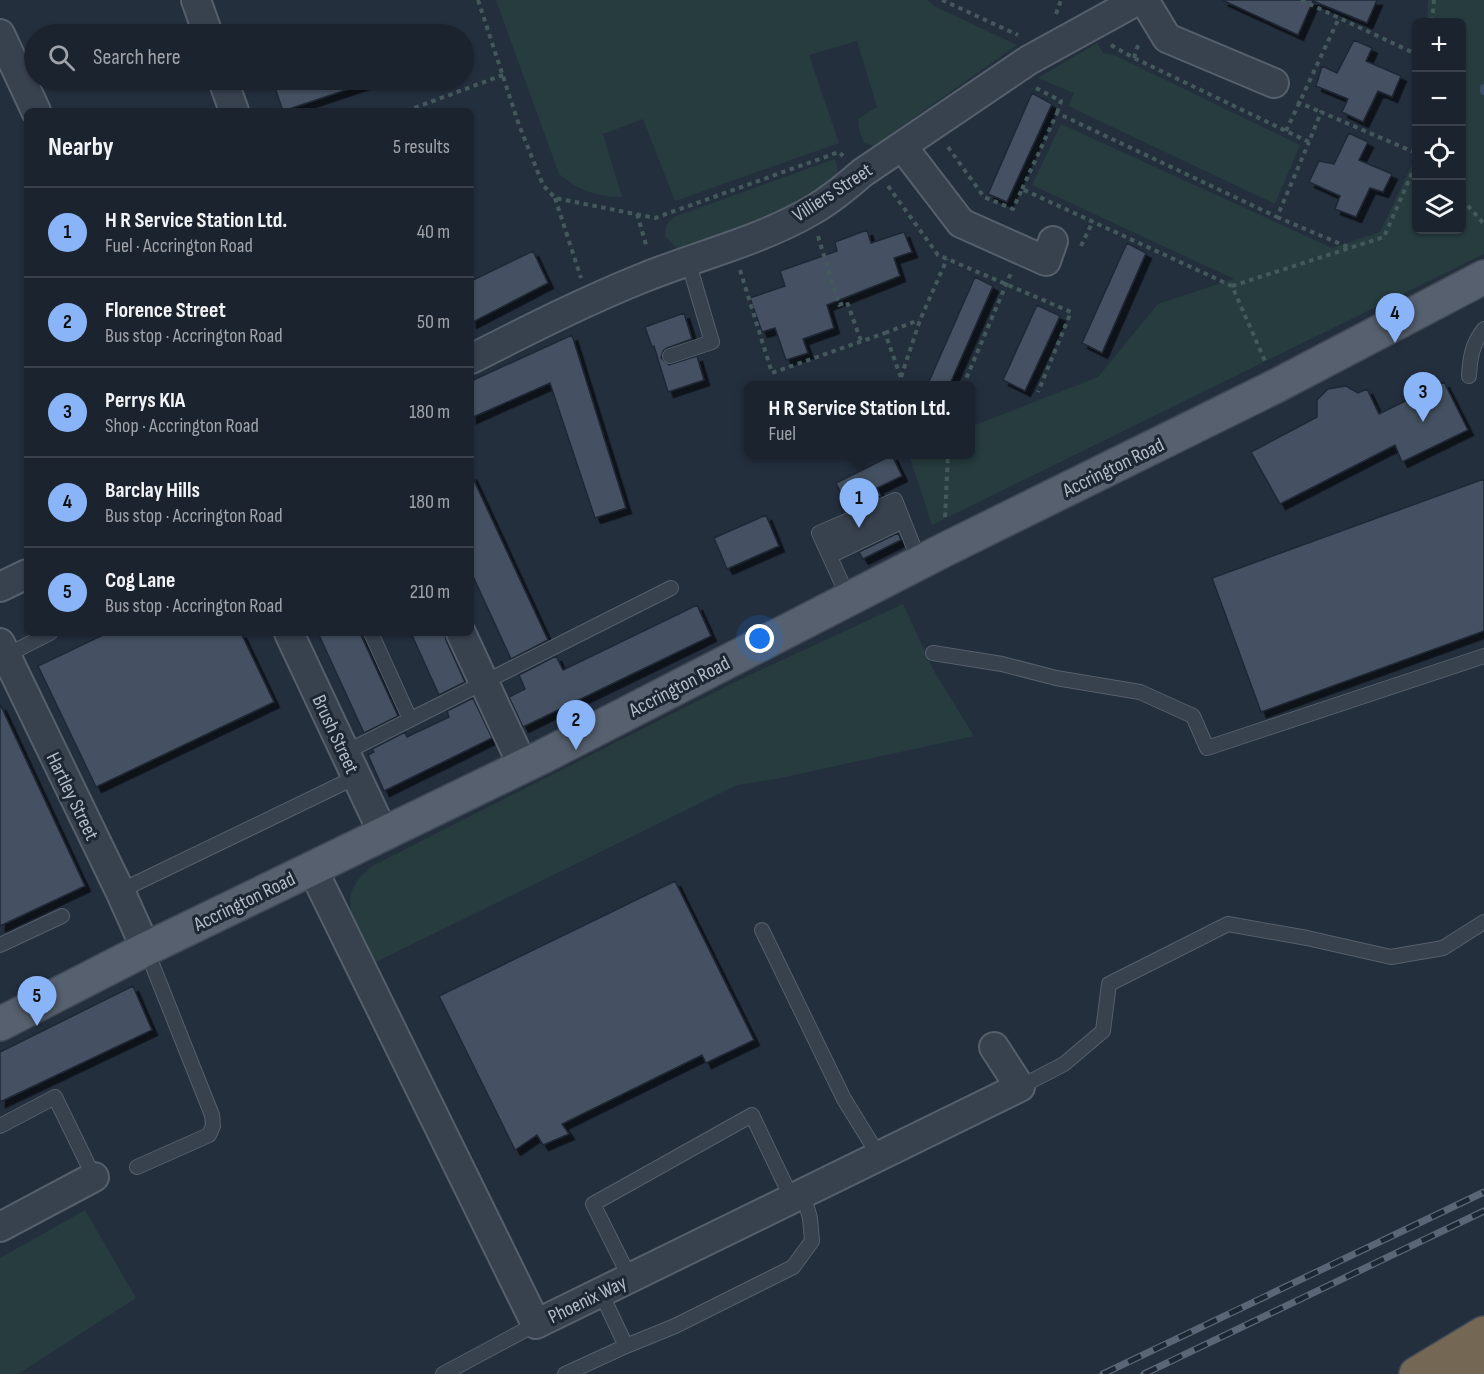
<!DOCTYPE html>
<meta charset="utf-8">
<style>
body{margin:0;font-family:"Sofia Sans Condensed",sans-serif;background:#282f3a;color:#f1f3f6}
.controls{position:absolute;right:18px;top:18px;display:grid;overflow:hidden;border-radius:9px;box-shadow:0 2px 4px #0004}
.controls button{width:54px;height:54px;display:grid;place-items:center;padding:0;border:0;border-bottom:2px solid #39404a;background:#1b232e;color:#f1f3f6;font:30px sans-serif}
.you{position:absolute;left:760px;top:639px;width:21px;height:21px;margin:-15px;border:4px solid #fff;border-radius:50%;background:#1a73e8;box-shadow:0 0 0 9px #1a73e833}
.badge{display:grid;place-items:center;width:39px;height:39px;border-radius:50%;background:#8ab4f8;color:#111;font-size:20px;font-weight:700}
.pin{position:absolute;translate:-50% -50px;filter:drop-shadow(0 2px 3px #0008)}
.pin::after{content:'';position:absolute;top:32px;width:21px;height:18px;background:inherit;clip-path:polygon(0 0,100% 0,50% 100%)}
.popup{position:absolute;left:744px;top:381px;width:231px;height:78px;box-sizing:border-box;display:grid;place-content:center;border-radius:9px;background:#1b232e;filter:drop-shadow(0 2px 4px #0005);font-size:20px;white-space:nowrap;color:#a0a4aa}
.popup b{font-size:22px;color:#f1f3f6}
.popup::after{content:'';position:absolute;left:50%;top:100%;margin-left:-12px;border:12px solid transparent;border-top-color:#1b232e}
.list{margin:0;padding:0;list-style:none}
h2{display:flex;justify-content:space-between;align-items:center;height:78px;margin:0;padding:0 24px;font-size:26px}
h2 small{font-size:20px;font-weight:400;color:#a0a4aa}
.list li{display:grid;grid-template-columns:39px 1fr auto;gap:18px;align-items:center;box-sizing:border-box;height:90px;padding:0 24px;border-top:2px solid #39404a}
.list b{display:block;font-size:22px;white-space:nowrap}
.list p{margin:0;font-size:20px;white-space:nowrap;color:#a0a4aa}
.list em{font-size:20px;font-style:normal;color:#a0a4aa}
.icon{flex:none;width:33px;height:33px;fill:none;stroke:currentColor;stroke-width:2;stroke-linecap:round;stroke-linejoin:round}
.map{position:relative;flex:none;width:1484px;height:1374px;overflow:hidden}
.search{position:absolute;background:#1b232e;box-shadow:0 2px 4px #0004;left:24px;top:24px;width:450px;height:66px;display:flex;align-items:center;gap:15px;box-sizing:border-box;padding:0 21px;border-radius:33px;color:#a0a4aa;font-size:22px}
.panel{position:absolute;background:#1b232e;box-shadow:0 2px 4px #0004;left:24px;top:108px;width:450px;height:528px;border-radius:9px}
.map>svg:first-child{display:block}
.green{fill:#263c3f}
.lines{fill:none;stroke-linecap:round;stroke-linejoin:round}
.stream{stroke:#394c67;stroke-width:8}
.building{fill:#455162;stroke:#1f2835;stroke-width:1.5;filter:url(#shadow)}
.lane-casing{stroke:#565f6c;stroke-width:16}
.street-casing{stroke:#565f6c;stroke-width:32}
.primary-casing{stroke:#414a57;stroke-width:36}
.highway-casing{stroke:#434c59;stroke-width:36}
.path{stroke:#44595c;stroke-width:4;stroke-dasharray:4.5 4.5;stroke-linecap:butt}
.lane{stroke:#38414e;stroke-width:14}
.street{stroke:#38414e;stroke-width:28}
.primary{stroke:#56606e;stroke-width:33}
.highway{stroke:#746855;stroke-width:33}
.rail-casing{stroke:#5a6575;stroke-width:7}
.rail{stroke:#1d2633;stroke-width:4.5;stroke-dasharray:14;stroke-linecap:butt}
.labels{text-anchor:middle;stroke-width:6;stroke-linejoin:round;paint-order:stroke}
.street-label{font-size:20px;fill:#b4bcc9;stroke:#1d2633}
</style>
<div class="map">
<svg width="1484" height="1374" viewBox="0 0 1484 1374">
<defs>
<filter id="shadow"><feDropShadow dx="5.5" dy="5.5" stdDeviation="0" flood-color="#0009"/></filter>
</defs>
<rect width="100%" height="100%" fill="#242f3e"/>
<path class="green" d="M 496,0 L 928,0 L 934,6 L 1017,45 L 874,146 L 864,143 L 859,130 L 858,119 L 877,107 L 857,41 L 809,55 L 839,143 L 675,201 L 643,119 L 603,134 L 622,197 C 595,196 580,191 559,174 Z
M 1428,0 L 1484,0 L 1484,254 L 932,525 L 909,455 L 970,454 L 970,427 L 1098,377 L 1158,304 L 1234,279 L 1032,185 L 1061,124 L 1332,248 L 1380,232 L 1416,156 L 1416,230 L 1462,230 L 1462,22 L 1427,22 Z
M 1097,43 L 1103,53 L 1114,55 L 1300,145 L 1275,204 L 1068,106 L 1074,93 L 1038,78 Z
M 835,159 L 839,175 L 817,192 L 759,220 L 678,249 L 665,236 L 667,224 L 674,217 Z
M 903,604 L 934,671 L 974,736 L 776,779 L 737,785 L 376,962 C 356,925 331,899 372,866 L 733,683 Z
M 85,1210 L 136,1298 L 18,1374 L 0,1374 L 0,1258 Z"/>
<g class="lines">
<path class="stream" d="M 1484,88 L 1484,91"/>
</g>
<path class="building" d="M 1222,0 L 1377,0 L 1367,23 L 1313,1 L 1298,35 Z
M 1354,40 L 1372,48 L 1366,61 L 1401,76 L 1392,97 L 1378,91 L 1363,122 L 1342,112 L 1348,99 L 1316,86 L 1322,66 L 1337,73 Z
M 288,80 L 367,80 L 367,83 L 283,111 L 274,85 Z
M 1032,93 L 1052,104 L 1007,202 L 988,194 Z
M 1349,133 L 1368,142 L 1359,160 L 1392,174 L 1383,192 L 1370,188 L 1356,217 L 1335,209 L 1340,196 L 1309,182 L 1319,161 L 1334,164 Z
M 867,230 L 871,243 L 904,232 L 912,252 L 894,258 L 900,276 L 827,305 L 834,328 L 803,339 L 808,353 L 786,360 L 775,328 L 762,332 L 750,298 L 785,286 L 780,271 L 837,251 L 835,242 Z
M 1127,243 L 1146,253 L 1102,353 L 1082,343 Z
M 533,251 L 548,283 L 471,323 L 471,281 Z
M 975,277 L 993,286 L 949,386 L 927,386 Z
M 1037,305 L 1060,316 L 1025,391 L 1003,380 Z
M 684,313 L 692,339 L 667,348 L 663,351 L 661,358 L 669,365 L 697,356 L 704,380 L 668,392 L 654,346 L 652,347 L 645,327 Z
M 572,335 L 626,508 L 595,518 L 550,383 L 471,418 L 471,381 Z
M 1444,382 L 1468,430 L 1402,462 L 1395,445 L 1280,504 L 1251,452 L 1317,417 L 1317,400 L 1328,389 L 1346,386 L 1358,393 L 1367,389 L 1379,414 Z
M 892,455 L 902,476 L 877,488 L 881,496 L 849,510 L 836,483 Z
M 471,474 L 548,640 L 511,659 L 471,572 Z
M 1484,479 L 1484,631 L 1261,712 L 1212,578 Z
M 766,515 L 779,546 L 727,569 L 714,538 Z
M 898,533 L 901,540 L 863,559 L 859,552 Z
M 697,605 L 711,636 L 523,727 L 509,697 L 525,689 L 519,675 L 556,656 L 563,670 Z
M 107,633 L 241,633 L 274,702 L 96,787 L 38,666 Z
M 318,633 L 360,633 L 398,716 L 364,733 Z
M 411,633 L 445,633 L 446,640 L 465,682 L 439,695 Z
M 473,698 L 492,738 L 384,791 L 368,755 L 374,752 L 372,749 L 405,732 L 407,737 L 449,717 L 447,711 Z
M 0,704 L 85,886 L 0,926 Z
M 675,881 L 754,1040 L 706,1063 L 702,1055 L 562,1124 L 569,1134 L 543,1145 L 537,1135 L 515,1150 L 439,996 Z
M 133,986 L 152,1030 L 0,1102 L 0,1052 Z"/>
<g class="lines">
<g class="lane-casing">
<path id="lane" d="M 670,356 L 712,342 L 688,261
M 1469,376 C 1470,358 1472,344 1484,329
M 824,543 L 899,510
M 830,556 L 903,521
M 849,599 L 819,533 L 895,500 L 920,563
M 371,633 L 410,719
M 933,653 L 1002,664 L 1056,678 L 1140,692 L 1193,716 L 1207,748 L 1484,656
M 5,656 L 50,633
M 344,753 L 671,588
M 120,891 L 356,777
M 762,930 L 844,1099 L 879,1156
M 0,945 L 62,916
M 1020,1087 L 1064,1064 L 1103,1031 L 1109,984 L 1228,924 L 1307,938 L 1391,957 L 1443,948 L 1484,922
M 0,1126 L 55,1097 L 94,1177
M 137,1167 L 209,1135 L 213,1126 L 212,1115 L 146,949
M 630,1278 L 593,1204 L 752,1115 L 792,1199
M 601,1293 L 626,1346 L 675,1326 L 793,1267 L 812,1241 L 810,1218 L 803,1194
M 443,1374 L 536,1324
M 565,1374 L 626,1346"/>
</g>
<g class="street-casing">
<path id="street" d="M 196,0 L 208,34
M 1144,0 L 1167,38 L 1274,83
M 0,34 L 36,111
M 223,80 L 234,111
M 902,146 L 961,223 L 1046,261 L 1053,241
M 471,359 C 528,330 585,301 645,277 C 700,255 759,241 811,211 C 829,201 846,187 862,173 L 1029,60 L 1138,0
M 0,587 L 27,574
M 289,633 L 384,835
M 461,633 L 523,766
M 0,643 L 120,891 L 146,949
M 312,868 L 536,1324 L 1020,1087 L 994,1047
M 0,1227 L 94,1177"/>
</g>
<g class="primary-casing">
<path id="primary" d="M 0,1024 L 146,949 L 544,756 L 944,550 L 1276,386 L 1484,277"/>
</g>
<g class="highway-casing">
<path id="highway" d="M 1416,1374 L 1484,1333
M 1465,1374 L 1484,1362"/>
</g>
<path class="path" d="M 478,0 L 519,125 L 543,185 L 555,198 L 655,218 L 839,152 L 843,156
M 942,0 L 1018,35
M 1301,0 L 1416,54
M 1056,14 L 1061,0
M 1432,22 L 1434,0
M 1111,45 L 1134,58 L 1309,142 L 1321,112 L 1416,153
M 1134,58 L 1138,45
M 1036,88 L 1061,101 L 1057,113
M 1297,102 L 1321,112
M 406,111 L 503,75
M 1286,131 L 1339,18
M 948,147 L 984,197 L 1013,209 L 1022,189 L 1232,286 L 1265,361
M 888,186 L 938,255 L 1071,312 L 1038,392
M 1022,189 L 1057,113 L 1277,217 L 1309,142
M 555,198 L 581,278
M 1462,199 L 1484,224
M 637,214 L 647,248
M 1277,217 L 1350,248
M 818,236 L 839,305 L 847,302 L 861,341
M 1081,246 L 1093,221
M 740,270 L 772,373 L 885,333 L 904,386
M 1232,286 L 1384,237 L 1416,164
M 885,333 L 919,320
M 901,377 L 920,320 L 947,259
M 963,386 L 1011,273
M 945,517 L 948,454"/>
<use href="#lane" class="lane"/>
<use href="#street" class="street"/>
<use href="#primary" class="primary"/>
<use href="#highway" class="highway"/>
<g class="rail-casing">
<path id="rail" d="M 1103,1374 L 1484,1192
M 1144,1374 L 1484,1211"/>
</g>
<use href="#rail" class="rail"/>
</g>
<g class="labels">
<g class="street-label">
<text transform="translate(832 192) rotate(-33)" y="7">Villiers Street</text>
<text transform="translate(1113 467) rotate(-26)" y="7">Accrington Road</text>
<text transform="translate(679 686) rotate(-27)" y="7">Accrington Road</text>
<text transform="translate(336 734) rotate(65)" y="7">Brush Street</text>
<text transform="translate(73 796) rotate(64)" y="7">Hartley Street</text>
<text transform="translate(244 901) rotate(-26)" y="7">Accrington Road</text>
<text transform="translate(587 1299) rotate(-26)" y="7">Phoenix Way</text>
</g>
</g>
</svg>
<div class="controls">
<button>+</button>
<button>−</button>
<button><svg class="icon" aria-label="locate" viewBox="0 0 24 24"><circle cx="12" cy="12" r="6"/><path d="M12 2v4M12 18v4M2 12h4M18 12h4"/></svg></button>
<button><svg class="icon" aria-label="layers" viewBox="0 0 24 24"><path d="M12 4l9 5-9 5-9-5zM3 14l9 5 9-5"/></svg></button>
</div>
<div class="you"></div>
<div class="pin badge" style="left:859px;top:528px">1</div>
<div class="popup"><b>H R Service Station Ltd.</b>Fuel</div>
<div class="pin badge" style="left:576px;top:750px">2</div>
<div class="pin badge" style="left:1423px;top:422px">3</div>
<div class="pin badge" style="left:1395px;top:343px">4</div>
<div class="pin badge" style="left:37px;top:1026px">5</div>
<div class="search"><svg class="icon" aria-label="search" viewBox="0 0 24 24"><circle cx="10" cy="10" r="6"/><path d="M15 15l6 6"/></svg>Search here</div>
<section class="panel">
<h2>Nearby<small>5 results</small></h2>
<ul class="list">
<li><span class="badge">1</span><div><b>H R Service Station Ltd.</b><p>Fuel · Accrington Road</p></div><em>40 m</em></li>
<li><span class="badge">2</span><div><b>Florence Street</b><p>Bus stop · Accrington Road</p></div><em>50 m</em></li>
<li><span class="badge">3</span><div><b>Perrys KIA</b><p>Shop · Accrington Road</p></div><em>180 m</em></li>
<li><span class="badge">4</span><div><b>Barclay Hills</b><p>Bus stop · Accrington Road</p></div><em>180 m</em></li>
<li><span class="badge">5</span><div><b>Cog Lane</b><p>Bus stop · Accrington Road</p></div><em>210 m</em></li>
</ul>
</section>
</div>
